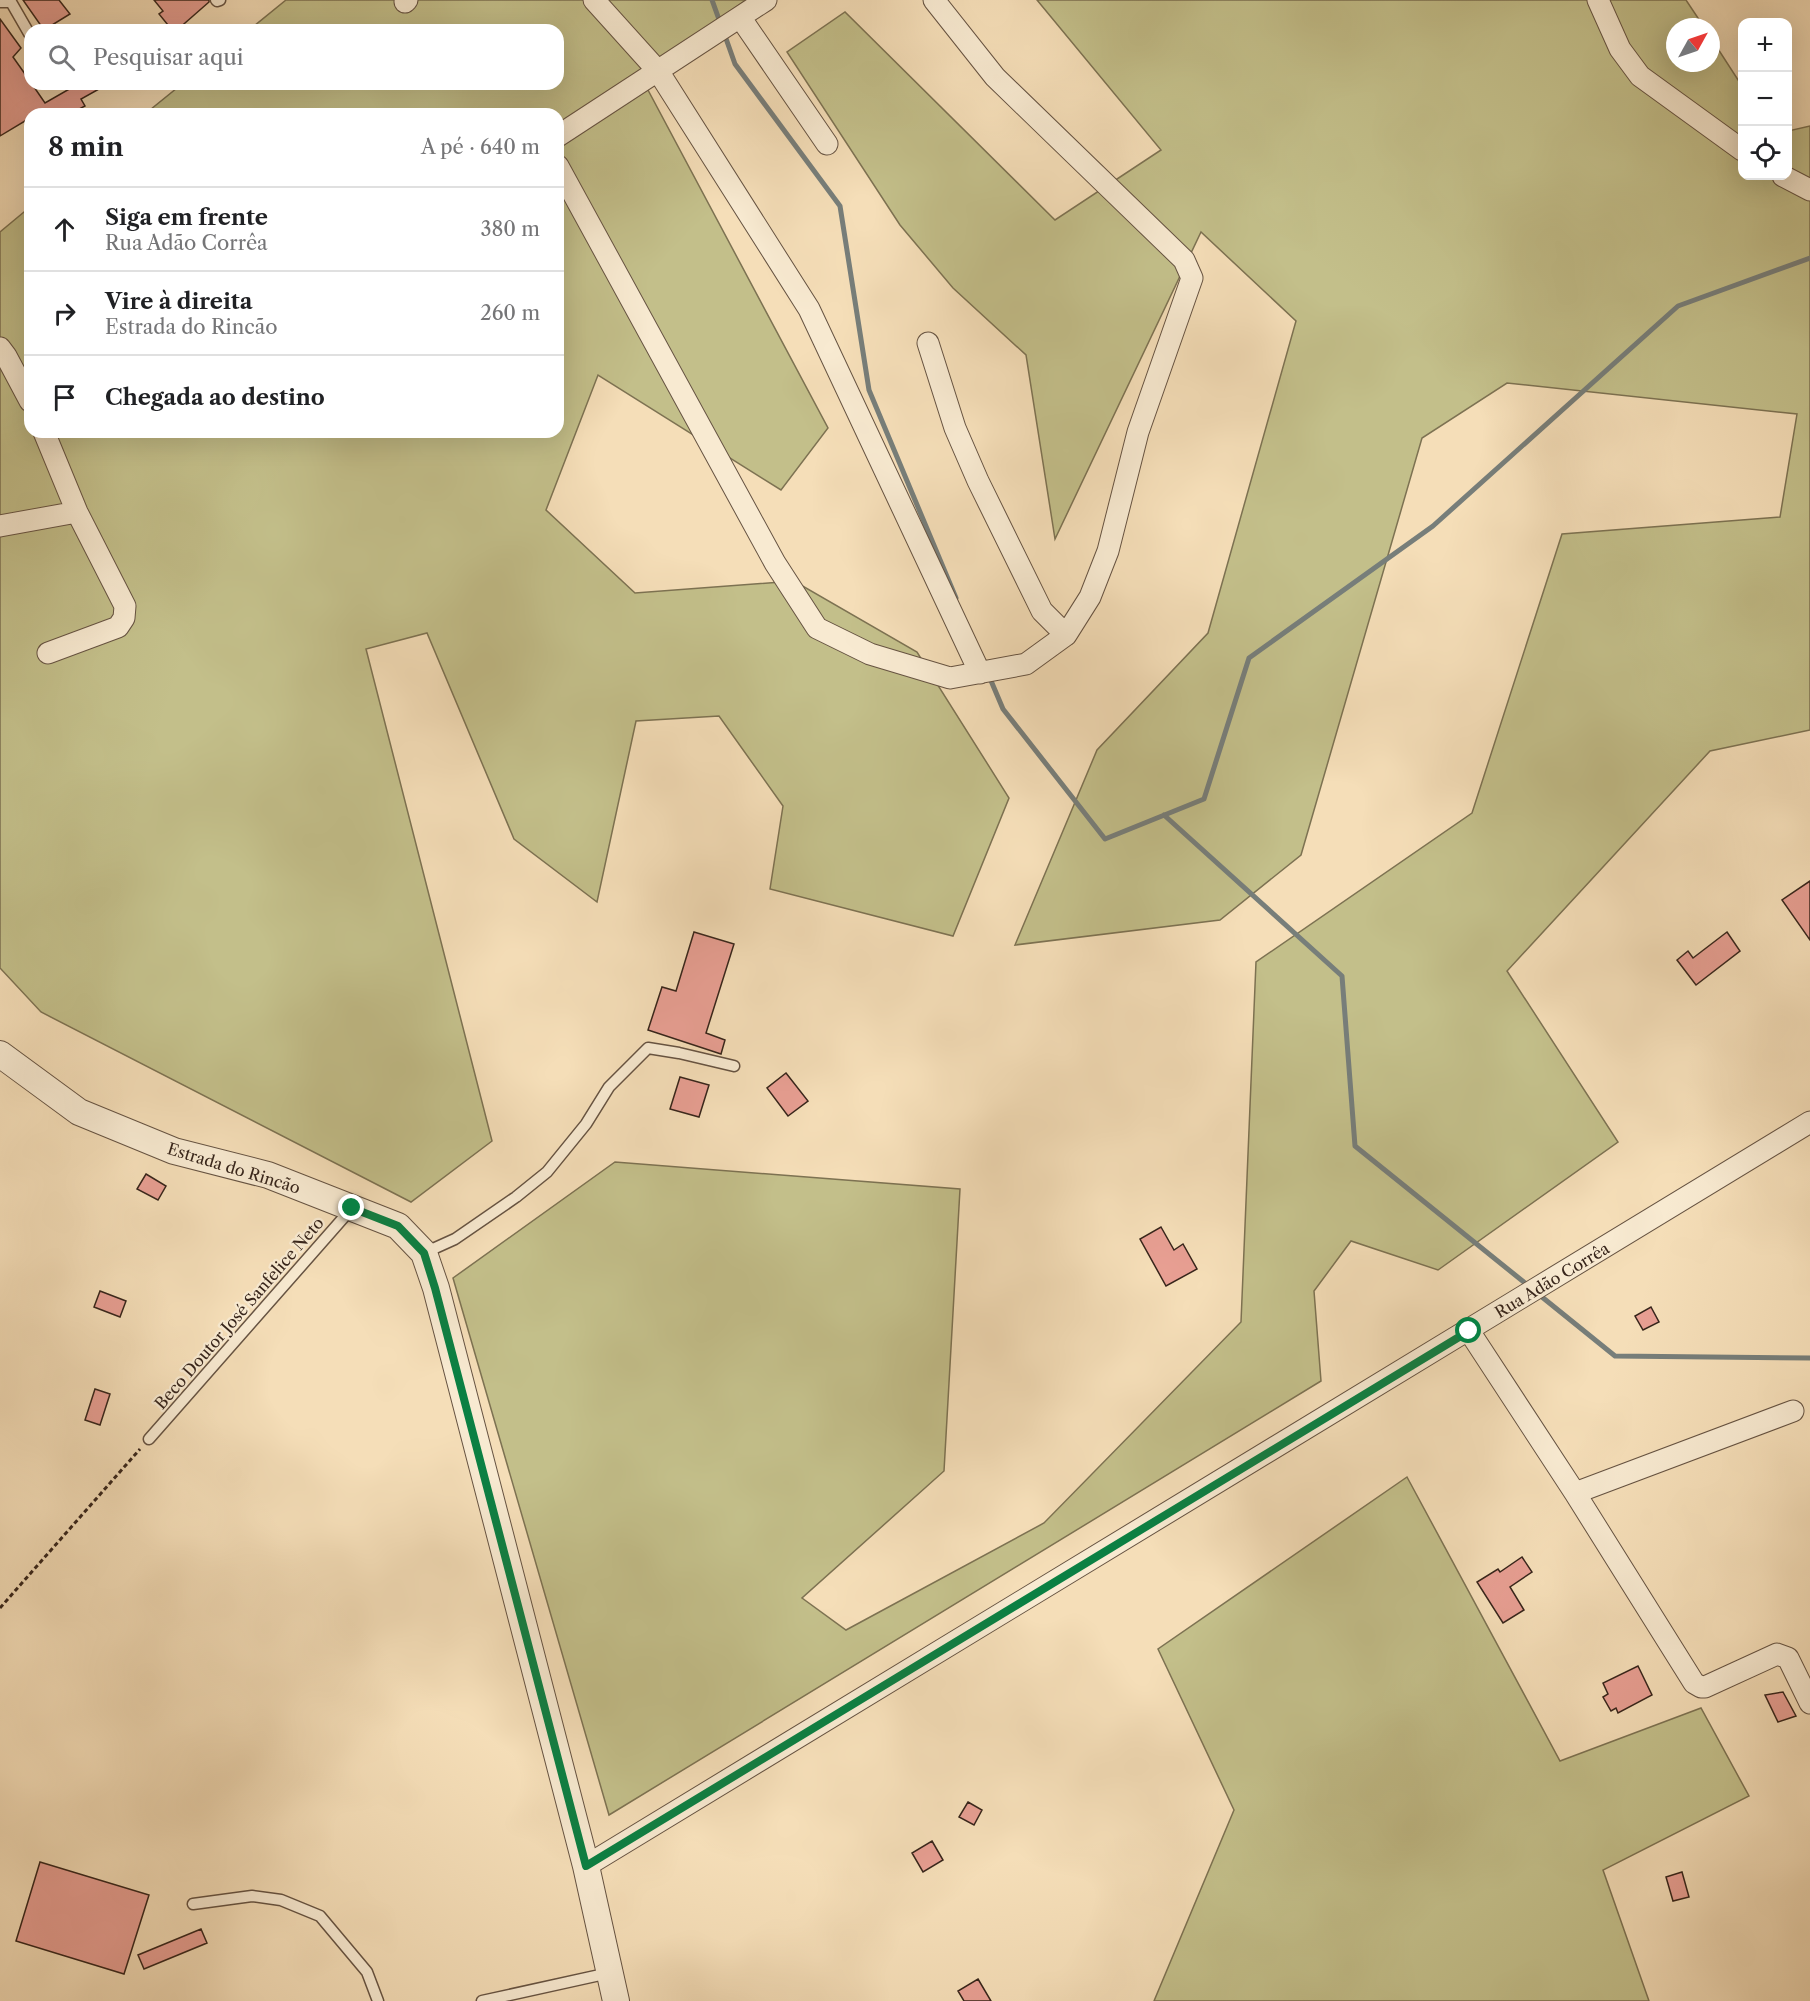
<!DOCTYPE html>
<html lang="pt">
<meta charset="utf-8">
<style>
body{margin:0;font-family:"Libre Caslon Text",serif;background:#f2f2f2;color:#202124}
.controls{position:absolute;right:18px;top:18px;display:grid;overflow:hidden;border-radius:12px;box-shadow:0 6px 24px #0002}
.controls button{width:54px;height:54px;display:grid;place-items:center;padding:0;border:0;border-bottom:2px solid #e0e0e0;background:#fff;color:#202124;font:30px sans-serif}
.compass{position:absolute;left:1666px;top:18px;width:54px;height:54px;border-radius:50%;background:#fff;box-shadow:0 6px 24px #0002;rotate:50deg}
.stop{position:absolute;width:18px;height:18px;margin:-14px;border:4px solid #0b8043;border-radius:50%;background:#fff}
.stop.end{background:#0b8043;border-color:#fff;box-shadow:0 2px 6px #0008}
.list{margin:0;padding:0;list-style:none}
h2{display:flex;justify-content:space-between;align-items:center;height:78px;margin:0;padding:0 24px;font-size:26px}
h2 small{font-size:20px;font-weight:400;color:#757577}
.list li{display:grid;grid-template-columns:39px 1fr auto;gap:18px;align-items:center;box-sizing:border-box;height:84px;padding:0 24px;border-top:2px solid #e0e0e0}
.list b{display:block;font-size:22px;white-space:nowrap}
.list p{margin:0;font-size:20px;white-space:nowrap;color:#757577}
.list em{font-size:20px;font-style:normal;color:#757577}
.icon{flex:none;width:33px;height:33px;fill:none;stroke:currentColor;stroke-width:2;stroke-linecap:round;stroke-linejoin:round}
.map{position:relative;flex:none;width:1810px;height:2001px;overflow:hidden}
.search{position:absolute;background:#fff;box-shadow:0 6px 24px #0002;left:24px;top:24px;width:540px;height:66px;display:flex;align-items:center;gap:15px;box-sizing:border-box;padding:0 21px;border-radius:18px;color:#757577;font-size:22px}
.panel{position:absolute;background:#fff;box-shadow:0 6px 24px #0002;left:24px;top:108px;width:540px;height:330px;border-radius:18px}
.map>svg:first-child{display:block}
.green{fill:#c3bf8a;stroke:#7d7252;stroke-width:1.5}
.lines{fill:none;stroke-linecap:round;stroke-linejoin:round}
.stream{stroke:#777e7a;stroke-width:5}
.building{fill:#e89f93;stroke:#37251b;stroke-width:1.5}
.service-casing{stroke:#665342;stroke-width:13}
.minor-casing{stroke:#665342;stroke-width:23}
.tertiary-casing{stroke:#665342;stroke-width:28}
.path{stroke:#37251b;stroke-width:3;stroke-dasharray:4.5 3;stroke-linecap:butt}
.service{stroke:#f8ead1;stroke-width:10}
.minor{stroke:#f8ead1;stroke-width:21}
.tertiary{stroke:#f8ead1;stroke-width:26}
.route{stroke:#0b8043;stroke-width:8}
.labels{text-anchor:middle;stroke-width:4.5;stroke-linejoin:round;paint-order:stroke}
.street-label{font-size:16px;fill:#37251b;stroke:#f8ead1}
</style>
<div class="map">
<svg width="1810" height="2001" viewBox="0 0 1810 2001">
<rect width="100%" height="100%" fill="#f5deb8"/>
<filter id="stains"><feTurbulence type="fractalNoise" baseFrequency=".00333" numOctaves="4"/><feColorMatrix values="0 0 0 0 .2 0 0 0 0 .09 0 0 0 0 .02 0 0 0 .5 -.17"/></filter>
<radialGradient id="worn" r=".72"><stop offset=".6" stop-color="#630" stop-opacity="0"/><stop offset="1" stop-color="#630" stop-opacity=".3"/></radialGradient>
<path class="green" d="M 286,0 L 746,0 L 640,75 L 828,428 L 781,490 L 598,375 L 546,510 L 635,593 L 794,581 L 917,652 L 1009,798 L 953,936 L 770,889 L 783,806 L 719,716 L 636,721 L 597,902 L 514,839 L 427,633 L 366,649 L 492,1141 L 411,1202 L 41,1012 L 0,968 L 0,232 L 30,207 L 30,432 L 558,432 L 558,114 L 145,114 L 182,84 L 558,84 L 558,30 L 249,30 Z
M 1037,0 L 1686,0 L 1704,27 L 1675,27 L 1675,63 L 1711,63 L 1711,38 L 1742,86 L 1742,176 L 1788,176 L 1788,131 L 1810,126 L 1810,730 L 1710,751 L 1507,971 L 1618,1142 L 1438,1270 L 1351,1241 L 1314,1291 L 1321,1381 L 609,1815 L 453,1278 L 615,1162 L 960,1189 L 944,1471 L 802,1598 L 846,1630 L 1044,1523 L 1241,1322 L 1256,962 L 1472,813 L 1562,534 L 1780,517 L 1797,414 L 1507,383 L 1422,438 L 1301,855 L 1220,920 L 1015,945 L 1097,750 L 1208,633 L 1296,321 L 1201,232 L 1055,539 L 1026,355 L 953,288 L 900,225 L 787,52 L 845,12 L 1055,220 L 1161,150 Z
M 1407,1477 L 1560,1761 L 1701,1708 L 1749,1796 L 1603,1870 L 1649,2001 L 1154,2001 L 1234,1810 L 1158,1649 Z"/>
<g class="lines">
<path class="stream" d="M 712,0 L 721,25
M 724,33 L 735,64 L 840,206 L 869,390 L 956,598
M 989,676 L 1003,709 L 1105,839 L 1204,799 L 1249,658 L 1433,526 L 1678,306 L 1810,258
M 1164,815 L 1342,976 L 1355,1146 L 1530,1287
M 1537,1293 L 1615,1356 L 1810,1358"/>
</g>
<path class="building" d="M 23,0 L 59,0 L 70,14 L 44,30 Z
M 154,0 L 209,0 L 209,2 L 177,30 L 172,30 L 159,14 L 163,11 Z
M 0,19 L 21,48 L 13,57 L 30,81 L 30,84 L 32,84 L 45,103 L 78,84 L 108,84 L 81,99 L 85,106 L 70,114 L 30,114 L 30,118 L 0,136 Z
M 1810,881 L 1810,940 L 1782,900 Z
M 694,932 L 734,944 L 706,1033 L 725,1040 L 721,1054 L 648,1030 L 662,987 L 676,991 Z
M 1727,932 L 1740,951 L 1696,985 L 1677,960 L 1688,951 L 1693,958 Z
M 786,1073 L 808,1101 L 788,1116 L 767,1088 Z
M 680,1077 L 709,1085 L 699,1117 L 670,1109 Z
M 146,1174 L 166,1186 L 158,1200 L 137,1189 Z
M 1161,1227 L 1174,1250 L 1183,1244 L 1197,1269 L 1166,1286 L 1140,1239 Z
M 100,1291 L 126,1301 L 120,1317 L 94,1307 Z
M 1651,1307 L 1659,1322 L 1643,1330 L 1635,1316 Z
M 95,1389 L 110,1394 L 100,1425 L 85,1420 Z
M 1522,1557 L 1532,1572 L 1510,1587 L 1524,1610 L 1503,1623 L 1477,1582 L 1498,1569 L 1500,1572 Z
M 1638,1666 L 1652,1695 L 1618,1713 L 1616,1708 L 1611,1711 L 1603,1697 L 1608,1694 L 1603,1683 Z
M 1783,1692 L 1796,1716 L 1778,1722 L 1765,1695 Z
M 968,1802 L 982,1810 L 974,1825 L 959,1817 Z
M 932,1841 L 943,1860 L 923,1872 L 912,1853 Z
M 40,1862 L 149,1895 L 124,1974 L 16,1941 Z
M 1682,1872 L 1689,1897 L 1673,1901 L 1666,1877 Z
M 201,1929 L 207,1943 L 144,1969 L 138,1955 Z
M 978,1979 L 991,2001 L 964,2001 L 958,1991 Z"/>
<g class="lines">
<g class="service-casing">
<path id="service" d="M 216,0 L 217,1 L 220,0
M 0,2 L 11,2 L 30,35
M 424,1253 L 455,1239 L 516,1197 L 547,1172 L 586,1124 L 609,1087 L 648,1048 L 679,1053 L 734,1066
M 149,1439 L 352,1208
M 193,1904 L 252,1896 L 281,1900 L 320,1916 L 367,1972 L 378,2001
M 482,2001 L 609,1973"/>
</g>
<g class="minor-casing">
<path id="minor" d="M 594,0 L 658,71 L 809,309 L 980,673
M 1598,0 L 1620,49 L 1640,76 L 1742,150
M 405,2 L 407,0
M 740,17 L 827,144
M 558,136 L 766,0
M 558,166 L 775,563 L 817,628 L 870,654 L 950,678 L 1026,664 L 1066,635 L 1090,597 L 1108,551 L 1138,432 L 1192,278 L 1184,260 L 995,77 L 934,0
M 1783,176 L 1810,190
M 928,343 L 955,428 L 978,481 L 1042,611 L 1066,635
M 0,348 L 6,356 L 30,401
M 44,432 L 77,512 L 125,606 L 124,618 L 118,627 L 48,653
M 0,526 L 77,512
M 1469,1331 L 1575,1493 L 1694,1683 L 1701,1687 L 1705,1687 L 1777,1654 L 1788,1658 L 1810,1703
M 1575,1493 L 1793,1411
M 586,1866 L 1810,1122"/>
</g>
<g class="tertiary-casing">
<path id="tertiary" d="M 0,1054 L 79,1112 L 174,1151 L 268,1175 L 398,1226 L 424,1253 L 436,1288 L 586,1866 L 616,2001"/>
</g>
<path class="path" d="M 0,1608 L 140,1449"/>
<use href="#service" class="service"/>
<use href="#minor" class="minor"/>
<use href="#tertiary" class="tertiary"/>
</g>
<g class="lines">
<path class="route" d="M 352,1208 L 398,1226 L 424,1253 L 435,1288 L 586,1866 L 1469,1331"/>
</g>
<g class="labels">
<g class="street-label">
<text transform="translate(234 1168) rotate(17)" y="6">Estrada do Rincão</text>
<text transform="translate(1552 1280) rotate(-31)" y="6">Rua Adão Corrêa</text>
<text transform="translate(239 1313) rotate(-49)" y="6">Beco Doutor José Sanfelice Neto</text>
</g>
</g>
<rect width="100%" height="100%" filter="url(#stains)"/>
<rect width="100%" height="100%" fill="url(#worn)"/>
</svg>
<div class="controls">
<button>+</button>
<button>−</button>
<button><svg class="icon" aria-label="locate" viewBox="0 0 24 24"><circle cx="12" cy="12" r="6"/><path d="M12 2v4M12 18v4M2 12h4M18 12h4"/></svg></button>
</div>
<svg class="compass" viewBox="-18 -18 36 36"><path d="M0-13l5 13h-10z" fill="#e53935"/><path d="M0 13l5-13h-10z" fill="#757577"/></svg>
<div class="stop" style="left:1469px;top:1331px"></div>
<div class="stop end" style="left:352px;top:1208px"></div>
<div class="search"><svg class="icon" aria-label="search" viewBox="0 0 24 24"><circle cx="10" cy="10" r="6"/><path d="M15 15l6 6"/></svg>Pesquisar aqui</div>
<section class="panel">
<h2>8 min<small>A pé · 640 m</small></h2>
<ul class="list">
<li><svg class="icon" aria-label="ahead" viewBox="0 0 24 24"><path d="M12 20V5M6 11l6-6 6 6"/></svg><div><b>Siga em frente</b><p>Rua Adão Corrêa</p></div><em>380 m</em></li>
<li><svg class="icon" aria-label="right" viewBox="0 0 24 24"><path d="M7 20v-9h11M14 6l5 5-5 5"/></svg><div><b>Vire à direita</b><p>Estrada do Rincão</p></div><em>260 m</em></li>
<li><svg class="icon" aria-label="arrive" viewBox="0 0 24 24"><path d="M6 21V4h12l-3 4 3 4H6"/></svg><div><b>Chegada ao destino</b></div></li>
</ul>
</section>
</div>
